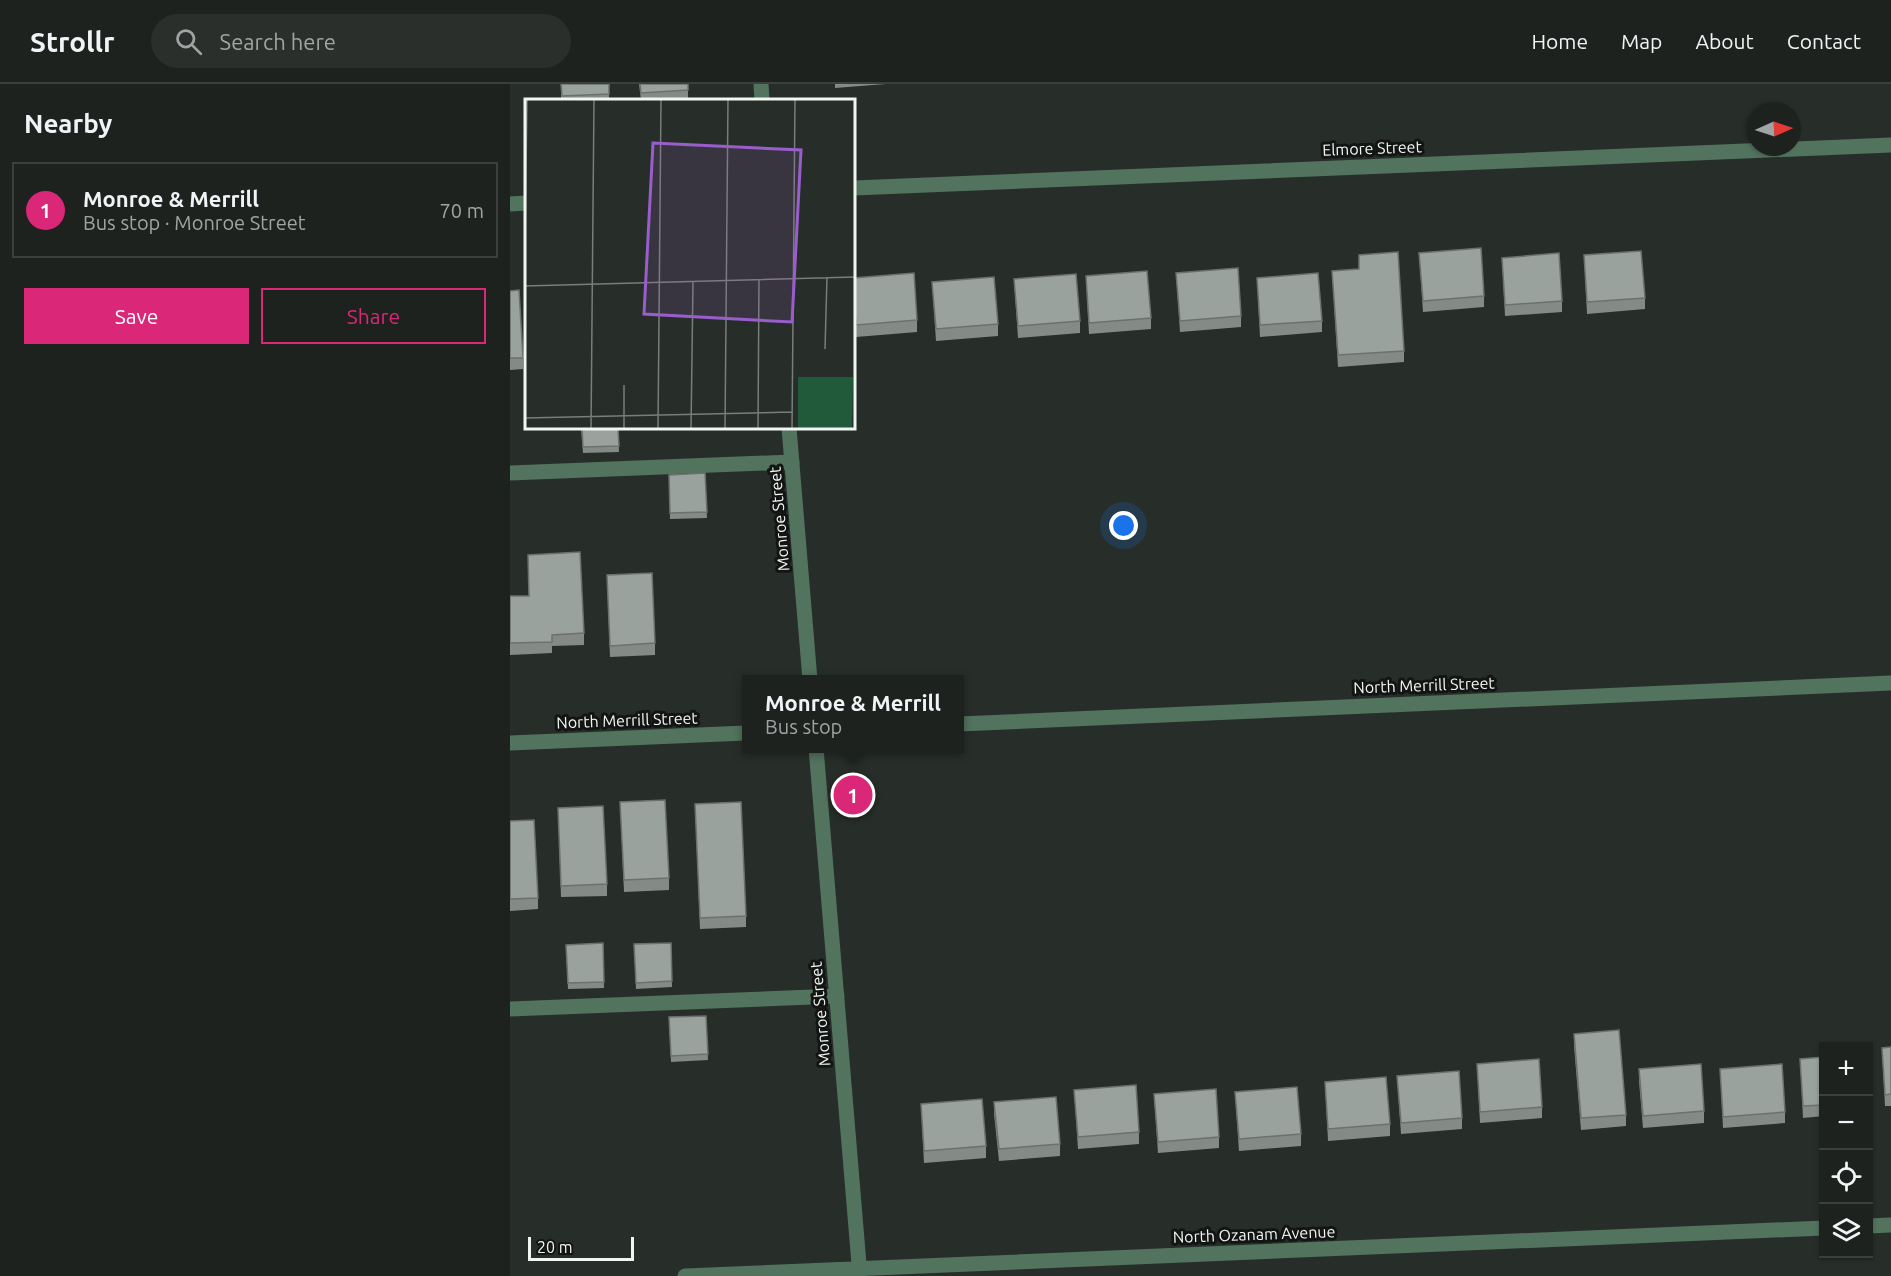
<!DOCTYPE html>
<meta charset="utf-8">
<style>
body{margin:0;font-family:Ubuntu,sans-serif;background:#2a2f2c;color:#f1f3f6}
.controls{position:absolute;right:18px;bottom:18px;display:grid;overflow:hidden;border-radius:0px;box-shadow:0 2px 4px #0004}
.controls button{width:54px;height:54px;display:grid;place-items:center;padding:0;border:0;border-bottom:2px solid #3b3f3d;background:#1d221f;color:#f1f3f6;font:30px sans-serif}
.compass{position:absolute;left:1237px;top:18px;width:54px;height:54px;border-radius:50%;background:#1d221f;box-shadow:0 2px 4px #0004;rotate:87deg}
.scale{position:absolute;left:18px;bottom:15px;width:106px;box-sizing:border-box;padding-left:6px;border:3px solid #f2f6f3;border-top:0;font-size:16px;line-height:21px;white-space:nowrap;color:#f2f6f3;-webkit-text-stroke:4px #121513;paint-order:stroke}
.you{position:absolute;left:614px;top:442px;width:21px;height:21px;margin:-15px;border:4px solid #fff;border-radius:50%;background:#1a73e8;box-shadow:0 0 0 9px #1a73e833}
.badge{display:grid;place-items:center;width:39px;height:39px;border-radius:50%;background:#db2777;color:#fff;font-size:20px;font-weight:700}
.pin{position:absolute;translate:-50% -50%;border:3px solid #fff;box-shadow:0 2px 6px #0006}
.popup{position:absolute;left:232px;top:591px;width:222px;height:78px;box-sizing:border-box;display:grid;place-content:center;border-radius:0px;background:#1d221f;filter:drop-shadow(0 2px 4px #0005);font-size:20px;white-space:nowrap;color:#a0a4a4}
.popup b{font-size:22px;color:#f1f3f6}
.popup::after{content:'';position:absolute;left:50%;top:100%;margin-left:-12px;border:12px solid transparent;border-top-color:#1d221f}
.list{margin:0;padding:0;list-style:none}
h2{display:flex;justify-content:space-between;align-items:center;height:78px;margin:0;padding:0 24px;font-size:26px}
h2 small{font-size:20px;font-weight:400;color:#a0a4a4}
.list li{display:grid;grid-template-columns:39px 1fr auto;gap:18px;align-items:center;box-sizing:border-box;height:96px;margin:0 12px 12px;padding:0 12px;border:2px solid #3b3f3d;border-radius:0px}
.list b{display:block;font-size:22px;white-space:nowrap}
.list p{margin:0;font-size:20px;white-space:nowrap;color:#a0a4a4}
.list em{font-size:20px;font-style:normal;color:#a0a4a4}
.actions{display:flex;gap:12px;padding:18px 24px}
.actions a{flex:1;padding:14px 0;border:2px solid #db2777;border-radius:0px;text-align:center;font-size:21px;color:#db2777}
.actions .main{background:#db2777;color:#fff}
.icon{flex:none;width:33px;height:33px;fill:none;stroke:currentColor;stroke-width:2;stroke-linecap:round;stroke-linejoin:round}
.map{position:relative;flex:none;width:1381px;height:1192px;overflow:hidden}
header{display:flex;align-items:center;gap:36px;box-sizing:border-box;height:84px;padding:0 30px;background:#1d221f;border-bottom:2px solid #3b3f3d}
header strong{font-size:28px}
nav{display:flex;gap:33px;margin-inline-start:auto;font-size:21px}
.search{width:420px;height:54px;background:#2a2f2c;display:flex;align-items:center;gap:15px;box-sizing:border-box;padding:0 21px;border-radius:33px;color:#a0a4a4;font-size:22px}
main{display:flex}
aside{flex:1;background:#1d221f}
.map>svg:first-child{display:block}
.lines{fill:none;stroke-linecap:round;stroke-linejoin:round}
.lane{stroke:#52735e;stroke-width:15}
.street{stroke:#52735e;stroke-width:15}
.wall{fill:#848b87}
.building{fill:#9aa29d;stroke:#6c716e;stroke-width:1.5}
.labels{text-anchor:middle;stroke-width:6;stroke-linejoin:round;paint-order:stroke}
.street-label{font-size:16px;fill:#f2f6f3;stroke:#121513}
.inset-road{fill:none;stroke:#787e7a;stroke-width:1.5}
.view{fill:#995ecc;fill-opacity:0.15;stroke:#995ecc;stroke-width:3}
.inset-edge{fill:none;stroke:#f2f6f3;stroke-width:3}
</style>
<header>
<strong>Strollr</strong>
<div class="search"><svg class="icon" aria-label="search" viewBox="0 0 24 24"><circle cx="10" cy="10" r="6"/><path d="M15 15l6 6"/></svg>Search here</div>
<nav><a>Home</a><a>Map</a><a>About</a><a>Contact</a></nav>
</header>
<main>
<aside>
<h2>Nearby<small></small></h2>
<ul class="list">
<li><span class="badge">1</span><div><b>Monroe &amp; Merrill</b><p>Bus stop · Monroe Street</p></div><em>70 m</em></li>
</ul>
<div class="actions"><a class="main">Save</a><a>Share</a></div>
</aside>
<div class="map">
<svg width="1381" height="1192" viewBox="0 0 1381 1192">
<rect width="100%" height="100%" fill="#272e29"/>
<g class="lines">
<path class="lane" d="M 0,389 L 282,378
M 0,925 L 327,912"/>
<path class="street" d="M 251,0 L 252,16
M 344,104 L 1381,61
M 0,120 L 16,119
M 279,344 L 300,596
M 449,640 L 1381,599
M 0,659 L 236,649
M 306,664 L 350,1192
M 1358,1142 L 1381,1141
M 175,1192 L 1314,1144"/>
</g>
<path class="wall" d="M 51,0 L 99,0 L 99,16 L 51,16 Z
M 129,0 L 178,0 L 178,16 L 131,16 Z
M 325,0 L 376,0 L 325,4 Z
M 909,169 L 974,212 L 974,223 L 913,228 Z
M 849,171 L 894,267 L 894,278 L 828,283 L 822,187 L 849,185 Z
M 1074,171 L 1135,214 L 1135,225 L 1077,230 Z
M 992,174 L 1052,217 L 1052,228 L 995,232 Z
M 666,189 L 731,232 L 731,243 L 670,248 Z
M 576,192 L 641,234 L 641,245 L 579,250 Z
M 344,194 L 407,236 L 407,248 L 346,253 L 344,226 Z
M 747,194 L 812,237 L 812,248 L 750,253 Z
M 504,195 L 570,237 L 570,249 L 508,254 Z
M 422,198 L 488,240 L 488,252 L 426,257 Z
M 0,207 L 13,274 L 13,285 L 0,286 Z
M 71,344 L 108,344 L 109,368 L 73,369 Z
M 195,389 L 197,434 L 160,435 L 159,391 Z
M 97,491 L 145,559 L 145,571 L 100,573 Z
M 0,512 L 74,549 L 74,561 L 42,562 L 42,569 L 0,571 Z
M 110,718 L 159,794 L 159,806 L 114,808 Z
M 185,720 L 236,832 L 236,843 L 190,845 Z
M 48,724 L 97,800 L 97,812 L 51,813 Z
M 0,737 L 28,814 L 28,825 L 0,827 Z
M 93,859 L 94,904 L 58,905 L 56,861 Z
M 161,859 L 162,903 L 126,905 L 124,860 Z
M 196,932 L 198,976 L 161,978 L 159,933 Z
M 1064,950 L 1116,1031 L 1116,1042 L 1071,1046 L 1064,962 Z
M 1381,963 L 1381,1022 L 1375,1022 L 1372,964 Z
M 1314,973 L 1314,1032 L 1293,1034 L 1290,975 Z
M 967,980 L 1032,1023 L 1032,1034 L 970,1039 Z
M 1129,985 L 1194,1027 L 1194,1039 L 1133,1044 L 1129,997 Z
M 1210,985 L 1275,1028 L 1275,1039 L 1213,1044 Z
M 887,992 L 952,1034 L 952,1045 L 891,1050 Z
M 815,998 L 880,1040 L 880,1052 L 818,1057 Z
M 564,1006 L 629,1048 L 629,1060 L 568,1065 Z
M 725,1008 L 791,1050 L 791,1062 L 729,1067 Z
M 644,1010 L 709,1053 L 709,1064 L 648,1069 Z
M 484,1018 L 550,1060 L 550,1072 L 489,1077 L 484,1030 Z
M 411,1020 L 476,1062 L 476,1074 L 414,1079 Z"/>
<path class="building" d="M 51,0 L 99,0 L 99,10 L 52,12 Z
M 130,0 L 178,0 L 178,6 L 131,9 Z
M 971,164 L 974,212 L 913,217 L 909,169 Z
M 1131,167 L 1135,214 L 1077,218 L 1074,171 Z
M 888,168 L 894,267 L 828,271 L 822,187 L 849,185 L 849,171 Z
M 1049,169 L 1052,217 L 995,221 L 992,174 Z
M 728,184 L 731,232 L 670,237 L 666,189 Z
M 637,187 L 641,234 L 579,239 L 576,192 Z
M 404,189 L 407,236 L 346,241 L 344,215 L 344,194 Z
M 808,189 L 812,237 L 750,241 L 747,194 Z
M 566,190 L 570,237 L 508,242 L 504,195 Z
M 484,193 L 488,240 L 426,245 L 422,198 Z
M 9,206 L 13,274 L 0,274 L 0,207 Z
M 72,344 L 108,344 L 109,362 L 73,363 Z
M 195,389 L 197,428 L 160,429 L 159,391 Z
M 70,468 L 74,549 L 42,551 L 42,558 L 0,559 L 0,512 L 19,512 L 18,471 Z
M 142,489 L 145,559 L 100,562 L 97,491 Z
M 155,716 L 159,794 L 114,796 L 110,718 Z
M 231,718 L 236,832 L 190,834 L 185,720 Z
M 93,722 L 97,800 L 51,802 L 48,724 Z
M 24,736 L 28,814 L 0,815 L 0,737 Z
M 93,859 L 94,898 L 58,899 L 56,861 Z
M 161,859 L 162,897 L 126,899 L 124,860 Z
M 196,932 L 198,970 L 161,972 L 159,933 Z
M 1109,946 L 1116,1031 L 1071,1034 L 1064,950 Z
M 1381,963 L 1381,1010 L 1375,1011 L 1372,964 Z
M 1314,973 L 1314,1021 L 1293,1022 L 1290,975 Z
M 1029,975 L 1032,1023 L 970,1028 L 967,980 Z
M 1191,980 L 1194,1027 L 1133,1032 L 1129,985 Z
M 1272,980 L 1275,1028 L 1213,1033 L 1210,985 Z
M 949,987 L 952,1034 L 891,1039 L 887,992 Z
M 876,993 L 880,1040 L 818,1045 L 815,998 Z
M 626,1001 L 629,1048 L 568,1053 L 564,1006 Z
M 787,1003 L 791,1050 L 729,1055 L 725,1008 Z
M 706,1005 L 709,1053 L 648,1058 L 644,1010 Z
M 546,1013 L 550,1060 L 489,1065 L 484,1018 Z
M 472,1015 L 476,1062 L 414,1067 L 411,1020 Z"/>
<g class="labels">
<g class="street-label">
<text transform="translate(862 64) rotate(-2)" y="6">Elmore Street</text>
<text transform="translate(269 435) rotate(-95)" y="6">Monroe Street</text>
<text transform="translate(914 601) rotate(-2)" y="6">North Merrill Street</text>
<text transform="translate(117 636) rotate(-2)" y="6">North Merrill Street</text>
<text transform="translate(310 930) rotate(-95)" y="6">Monroe Street</text>
<text transform="translate(744 1150) rotate(-2)" y="6">North Ozanam Avenue</text>
</g>
</g>
<g transform="translate(15 15)">
<rect width="330" height="330" fill="#272e29"/>
<path d="M 273,278 L 328,278 L 327,330 L 273,330 Z" fill="#205a3b"/>
<path class="inset-road" d="M 0,147 L 2,0M 0,187 L 330,178M 300,250 L 302,178M 99,286 L 99,330M 0,319 L 267,313M 66,330 L 69,0M 133,330 L 136,0M 166,330 L 168,182M 200,330 L 203,0M 233,330 L 234,180M 267,330 L 270,0"/>
<path class="view" d="M 128,44 L 276,51 L 267,223 L 119,215 Z"/>
<rect width="330" height="330" class="inset-edge"/>
</g>
</svg>
<div class="controls">
<button>+</button>
<button>−</button>
<button><svg class="icon" aria-label="locate" viewBox="0 0 24 24"><circle cx="12" cy="12" r="6"/><path d="M12 2v4M12 18v4M2 12h4M18 12h4"/></svg></button>
<button><svg class="icon" aria-label="layers" viewBox="0 0 24 24"><path d="M12 4l9 5-9 5-9-5zM3 14l9 5 9-5"/></svg></button>
</div>
<svg class="compass" viewBox="-18 -18 36 36"><path d="M0-13l5 13h-10z" fill="#e53935"/><path d="M0 13l5-13h-10z" fill="#a0a4a4"/></svg>
<div class="scale">20 m</div>
<div class="you"></div>
<div class="pin badge" style="left:343px;top:711px">1</div>
<div class="popup"><b>Monroe &amp; Merrill</b>Bus stop</div>
</div>
</main>
